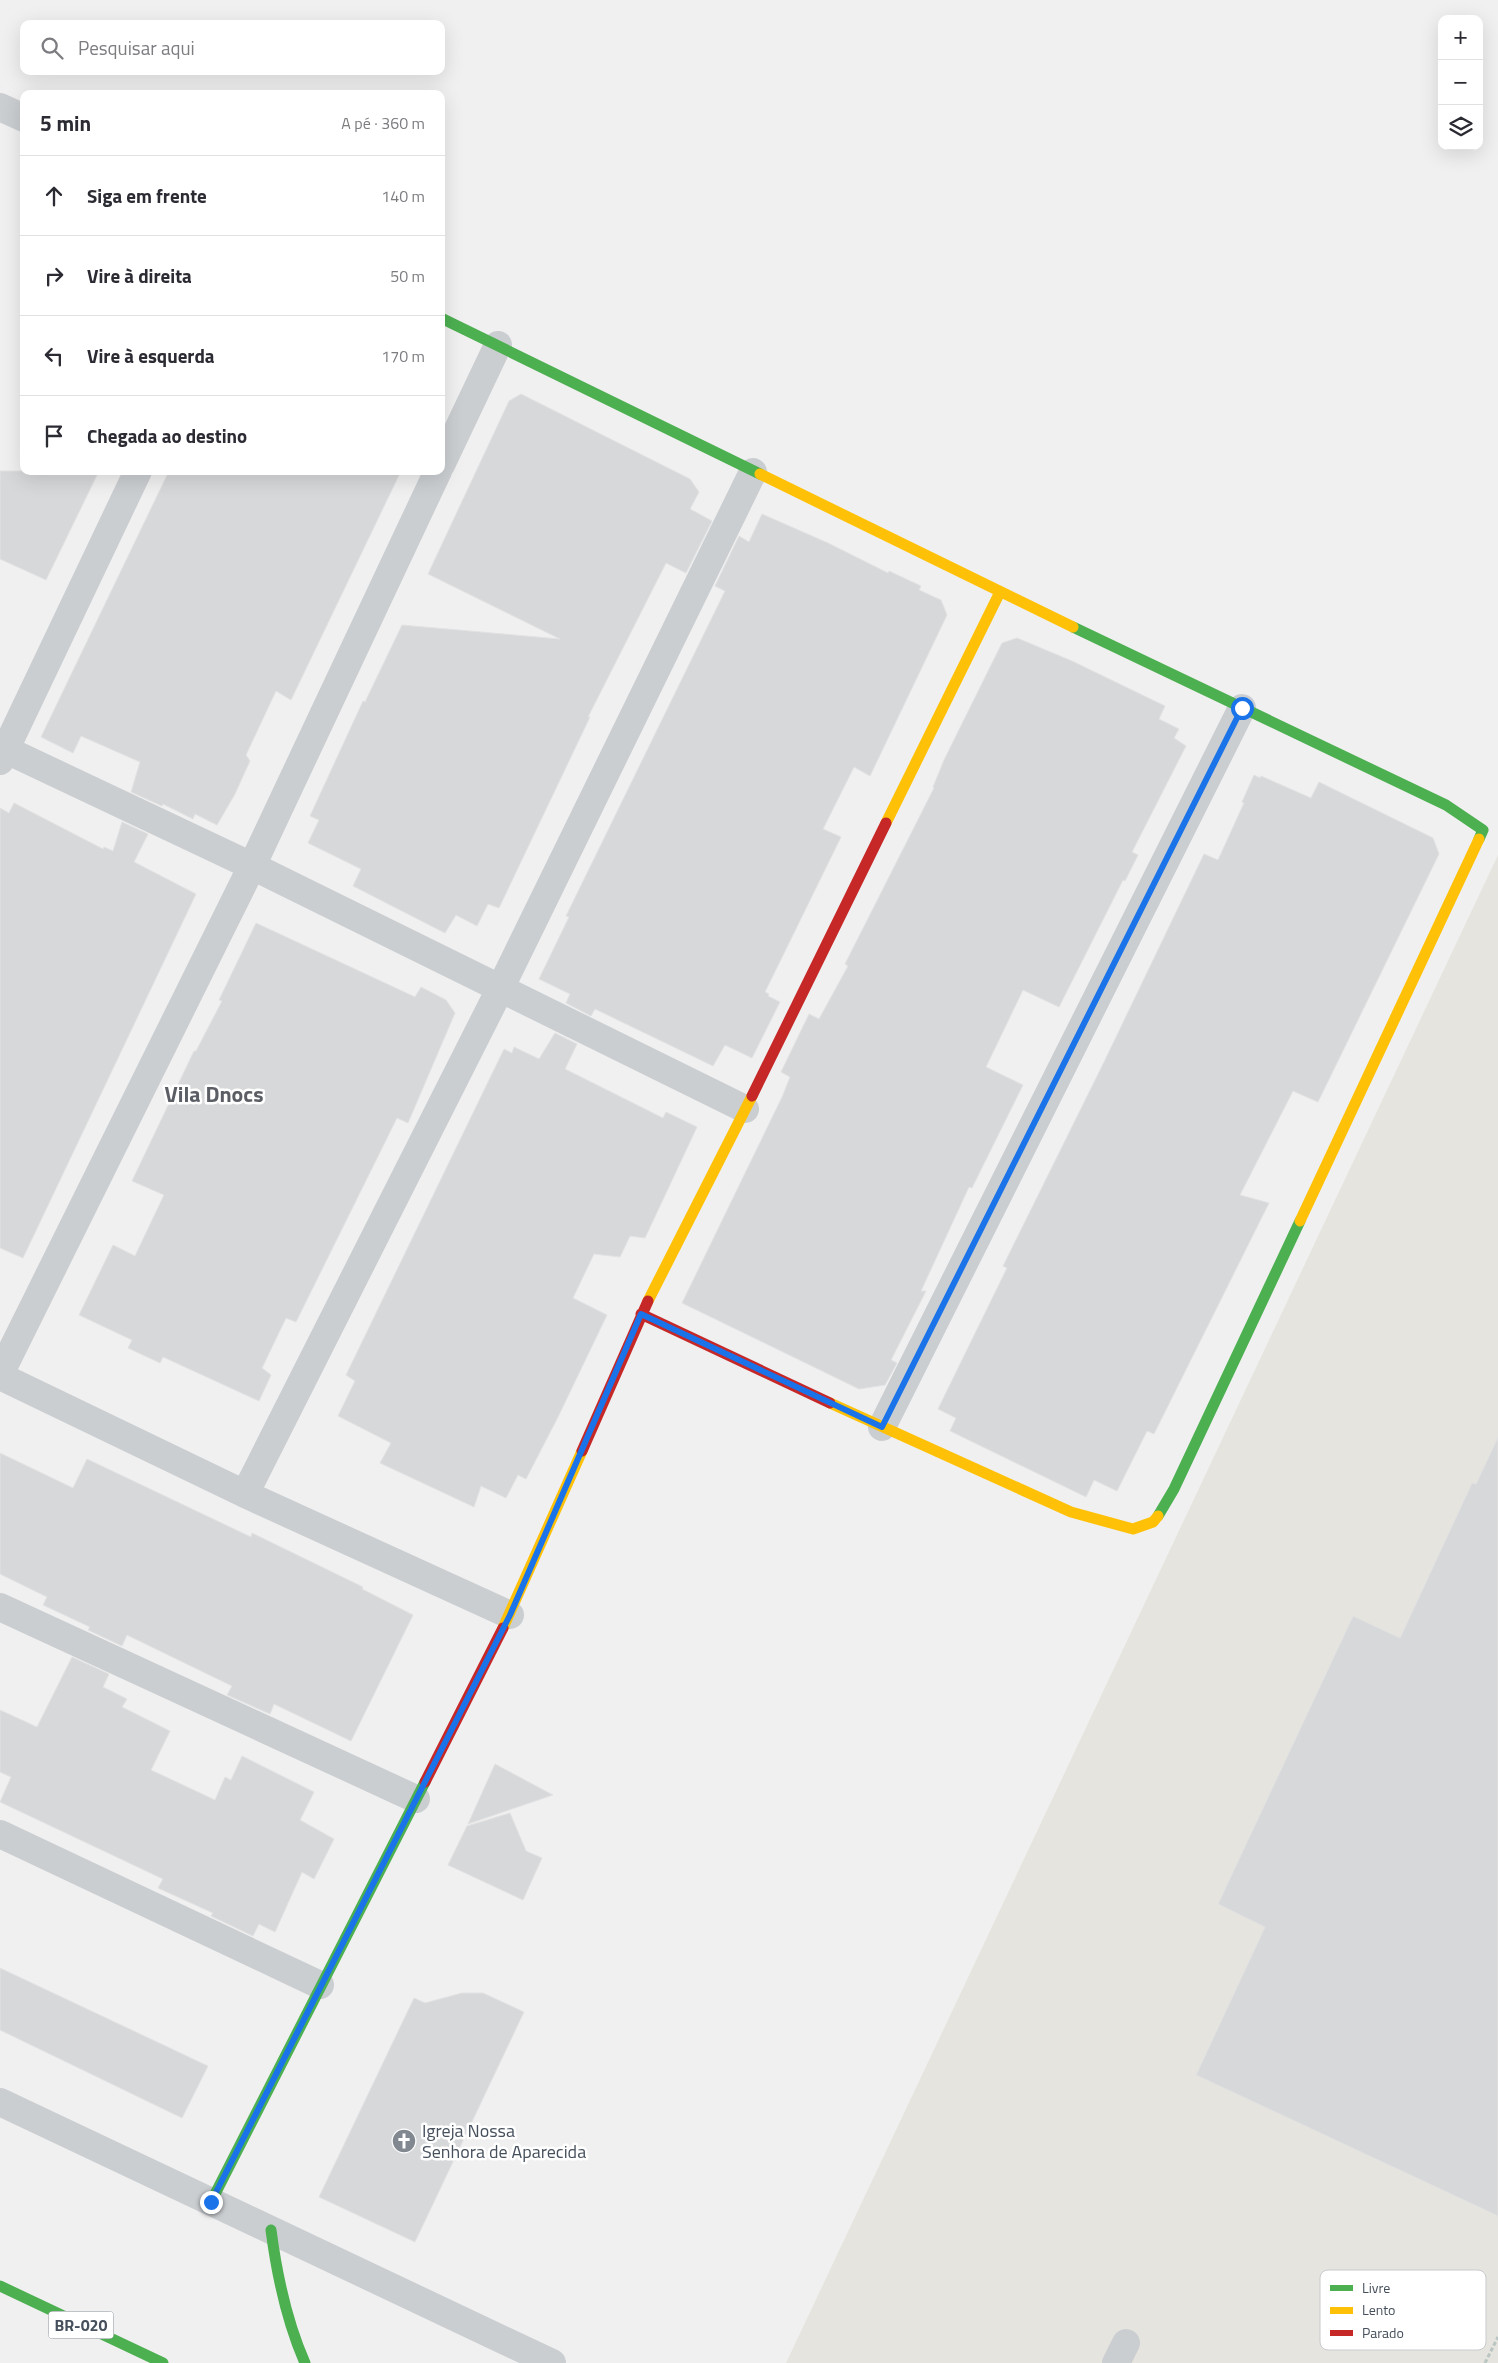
<!DOCTYPE html>
<html lang="pt">
<meta charset="utf-8">
<style>
body{margin:0;font-family:"Titillium Web",sans-serif;background:#f2f2f3;color:#2b2b33}
.controls{position:absolute;right:15px;top:15px;display:grid;overflow:hidden;border-radius:10px;box-shadow:0 5px 20px #0002}
.controls button{width:45px;height:45px;display:grid;place-items:center;padding:0;border:0;border-bottom:1px solid #e1e1e2;background:#fff;color:#2b2b33;font:25px sans-serif}
.stop{position:absolute;width:15px;height:15px;margin:-11px;border:4px solid #1a73e8;border-radius:50%;background:#fff}
.stop.end{background:#1a73e8;border-color:#fff;box-shadow:0 1px 5px #0008}
.list{margin:0;padding:0;list-style:none}
h2{display:flex;justify-content:space-between;align-items:center;height:65px;margin:0;padding:0 20px;font-size:21px}
h2 small{font-size:16px;font-weight:400;color:#7c7c81}
.list li{display:grid;grid-template-columns:32px 1fr auto;gap:15px;align-items:center;box-sizing:border-box;height:80px;padding:0 20px;border-top:1px solid #e1e1e2}
.list b{display:block;font-size:19px;white-space:nowrap}
.list em{font-size:16px;font-style:normal;color:#7c7c81}
.icon{flex:none;width:28px;height:28px;fill:none;stroke:currentColor;stroke-width:2;stroke-linecap:round;stroke-linejoin:round}
.map{position:relative;flex:none;width:1498px;height:2363px;overflow:hidden}
.search{position:absolute;background:#fff;box-shadow:0 5px 20px #0002;left:20px;top:20px;width:425px;height:55px;display:flex;align-items:center;gap:12px;box-sizing:border-box;padding:0 18px;border-radius:10px;color:#7c7c81;font-size:19px}
.panel{position:absolute;background:#fff;box-shadow:0 5px 20px #0002;left:20px;top:90px;width:425px;height:385px;border-radius:10px}
.map>svg:first-child{display:block}
.commercial{fill:#e5e4de}
.building{fill:#d7d8da;stroke:#e2e2e3}
.lines{fill:none;stroke-linecap:round;stroke-linejoin:round}
.path{stroke:#b9c5c2;stroke-width:3;stroke-dasharray:4 2.5;stroke-linecap:butt}
.street{stroke:#cbced1;stroke-width:28}
.fast{stroke:#4caf50;stroke-width:11}
.slow{stroke:#ffc107;stroke-width:11}
.jam{stroke:#c62828;stroke-width:11}
.route{stroke:#1a73e8;stroke-width:6}
.labels{text-anchor:middle;stroke-width:5;stroke-linejoin:round;paint-order:stroke}
.shield{fill:#fff;stroke:#7e848e;stroke-width:1}
.shield-label{font-size:16px;font-weight:bold;fill:#46505d}
.poi-label{font-size:18px;fill:#46505d;stroke:#fff;text-anchor:start}
.district-label{font-size:22px;font-weight:bold;fill:#5b5e64;stroke:#fff}
.key{fill:#fff;stroke:#c8cace;stroke-width:1}
.key-label{font-size:14px;fill:#46505d}
</style>
<div class="map">
<svg width="1498" height="2363" viewBox="0 0 1498 2363">
<rect width="100%" height="100%" fill="#f0f0f0"/>
<path class="commercial" d="M 1498,855 L 1498,2363 L 786,2363 Z"/>
<path class="building" d="M 521,394 L 690,479 L 699,492 L 690,509 L 712,521 L 686,573 L 666,563 L 588,717 L 590,717 L 499,908 L 488,904 L 477,926 L 456,915 L 445,933 L 353,886 L 361,869 L 308,843 L 319,820 L 310,816 L 363,701 L 365,702 L 402,625 L 560,639 L 428,574 L 509,401 Z
M 0,471 L 99,471 L 46,580 L 0,559 Z
M 169,471 L 401,471 L 291,700 L 276,691 L 246,755 L 250,761 L 235,794 L 217,825 L 195,814 L 193,819 L 163,804 L 162,806 L 131,792 L 140,762 L 81,736 L 73,753 L 41,737 Z
M 762,514 L 828,543 L 888,573 L 889,571 L 921,586 L 919,590 L 941,600 L 947,615 L 870,776 L 854,767 L 823,829 L 841,837 L 765,992 L 769,994 L 768,996 L 780,1002 L 752,1058 L 725,1045 L 713,1066 L 595,1009 L 591,1016 L 566,1003 L 570,994 L 539,979 L 569,917 L 566,916 L 725,591 L 715,586 L 739,536 L 749,542 Z
M 1017,638 L 1072,661 L 1165,706 L 1159,719 L 1179,729 L 1174,738 L 1186,746 L 1132,852 L 1138,855 L 1125,881 L 1123,880 L 1059,1007 L 1023,990 L 986,1067 L 1023,1085 L 972,1188 L 969,1187 L 921,1291 L 926,1291 L 891,1360 L 897,1363 L 885,1385 L 859,1389 L 682,1303 L 783,1095 L 790,1077 L 781,1072 L 809,1014 L 819,1019 L 848,966 L 845,964 L 934,788 L 933,787 L 944,760 L 1002,643 Z
M 1254,775 L 1260,778 L 1261,776 L 1311,798 L 1319,782 L 1433,838 L 1439,854 L 1318,1102 L 1293,1091 L 1240,1195 L 1269,1203 L 1154,1434 L 1147,1431 L 1117,1491 L 1094,1480 L 1086,1497 L 950,1431 L 956,1418 L 938,1409 L 1007,1268 L 1003,1266 L 1104,1062 L 1204,854 L 1218,860 L 1244,803 L 1242,802 Z
M 14,803 L 103,849 L 104,847 L 113,851 L 122,822 L 148,834 L 134,862 L 196,894 L 23,1258 L 0,1248 L 0,808 L 9,813 Z
M 256,923 L 415,997 L 421,987 L 446,1000 L 455,1013 L 408,1123 L 397,1118 L 296,1322 L 286,1318 L 262,1368 L 271,1375 L 259,1401 L 163,1357 L 160,1363 L 128,1348 L 132,1340 L 79,1315 L 113,1245 L 135,1256 L 164,1195 L 132,1181 L 194,1051 L 196,1051 L 222,1001 L 219,1000 Z
M 555,1033 L 577,1044 L 565,1069 L 663,1118 L 666,1112 L 697,1127 L 645,1238 L 630,1236 L 620,1257 L 594,1254 L 573,1298 L 607,1315 L 558,1417 L 526,1479 L 518,1475 L 506,1498 L 481,1486 L 474,1507 L 380,1463 L 391,1443 L 338,1416 L 355,1381 L 346,1375 L 504,1049 L 512,1053 L 514,1047 L 539,1059 Z
M 1498,1437 L 1498,2216 L 1196,2075 L 1265,1927 L 1218,1904 L 1353,1616 L 1400,1638 L 1472,1483 L 1476,1484 Z
M 0,1453 L 73,1488 L 87,1459 L 251,1537 L 252,1533 L 363,1587 L 362,1589 L 413,1615 L 351,1741 L 274,1704 L 270,1714 L 227,1695 L 232,1686 L 127,1635 L 122,1646 L 88,1630 L 90,1627 L 43,1605 L 47,1597 L 0,1574 Z
M 72,1657 L 109,1674 L 103,1687 L 127,1699 L 122,1707 L 170,1731 L 151,1770 L 215,1800 L 225,1777 L 231,1780 L 242,1756 L 314,1792 L 300,1820 L 334,1839 L 314,1879 L 302,1872 L 275,1932 L 259,1924 L 253,1936 L 211,1916 L 213,1913 L 158,1888 L 163,1879 L 0,1802 L 11,1777 L 0,1772 L 0,1710 L 37,1727 Z
M 495,1764 L 553,1795 L 468,1824 Z
M 510,1813 L 526,1851 L 542,1858 L 523,1900 L 448,1865 L 467,1826 Z
M 0,1968 L 208,2066 L 182,2118 L 0,2030 Z
M 462,1993 L 483,1993 L 524,2012 L 415,2242 L 319,2197 L 414,1998 L 425,2003 Z"/>
<g class="lines">
<path class="path" d="M 1485,2363 L 1498,2337"/>
<path class="street" d="M 0,107 L 24,118
M 441,465 L 498,345
M 0,747 L 252,866 L 745,1109
M 0,761 L 138,471
M 0,1374 L 252,866 L 438,471
M 0,1376 L 245,1494 L 510,1615
M 882,1427 L 1242,708
M 245,1494 L 500,989 L 753,472
M 0,1607 L 416,1799
M 0,1834 L 320,1985
M 0,2102 L 552,2363
M 1116,2363 L 1126,2343"/>
<path class="fast" d="M 441,318 L 760,474
M 1073,627 L 1446,805 L 1483,830 L 1479,839
M 1158,1516 L 1174,1489 L 1300,1221
M 211,2202 L 425,1782
M 271,2230 C 277,2276 286,2320 305,2363
M 0,2286 L 163,2363"/>
<path class="slow" d="M 760,474 L 1073,627
M 886,823 L 1000,592
M 1300,1221 L 1479,839
M 648,1301 L 752,1096
M 830,1403 L 1071,1512 L 1133,1529 L 1153,1522 L 1158,1516
M 503,1628 L 582,1451"/>
<path class="jam" d="M 752,1096 L 886,823
M 641,1314 L 830,1403
M 582,1451 L 648,1301
M 425,1782 L 503,1628"/>
</g>
<g class="lines">
<path class="route" d="M 211,2202 L 510,1615 L 641,1314 L 882,1427 L 1242,708"/>
</g>
<defs>
<g id="church-disc" transform="scale(1.25)"><circle r="9.5" fill="#828890" stroke="#fff"/><path d="M-1.2-6h2.4v3.5h3.3v2.4h-3.3V6h-2.4V-.1h-3.3v-2.4h3.3Z" fill="#fff"/></g>
</defs>
<g fill-rule="evenodd">
<use href="#church-disc" x="404" y="2141"/>
</g>
<g class="labels">
<rect class="shield" x="48.5" y="2311.5" width="65" height="27" rx="4"/>
<g class="shield-label">
<text x="81" y="2331">BR-020</text>
</g>
<g class="poi-label">
<text x="422" y="2137">Igreja Nossa<tspan x="422" dy="21">Senhora de Aparecida</tspan></text>
</g>
<g class="district-label">
<text x="214" y="1102">Vila Dnocs</text>
</g>
</g>
<rect x="1320" y="2270" width="166" height="80" rx="8" class="key"/>
<rect x="1330" y="2285" width="23" height="6" fill="#4caf50"/>
<rect x="1330" y="2307" width="23" height="7" fill="#ffc107"/>
<rect x="1330" y="2330" width="23" height="6" fill="#c62828"/>
<g class="key-label">
<text x="1362" y="2293">Livre</text>
<text x="1362" y="2315">Lento</text>
<text x="1362" y="2338">Parado</text>
</g>
</svg>
<div class="controls">
<button>+</button>
<button>−</button>
<button><svg class="icon" aria-label="layers" viewBox="0 0 24 24"><path d="M12 4l9 5-9 5-9-5zM3 14l9 5 9-5"/></svg></button>
</div>
<div class="stop" style="left:1242px;top:708px"></div>
<div class="stop end" style="left:211px;top:2202px"></div>
<div class="search"><svg class="icon" aria-label="search" viewBox="0 0 24 24"><circle cx="10" cy="10" r="6"/><path d="M15 15l6 6"/></svg>Pesquisar aqui</div>
<section class="panel">
<h2>5 min<small>A pé · 360 m</small></h2>
<ul class="list">
<li><svg class="icon" aria-label="ahead" viewBox="0 0 24 24"><path d="M12 20V5M6 11l6-6 6 6"/></svg><div><b>Siga em frente</b></div><em>140 m</em></li>
<li><svg class="icon" aria-label="right" viewBox="0 0 24 24"><path d="M7 20v-9h11M14 6l5 5-5 5"/></svg><div><b>Vire à direita</b></div><em>50 m</em></li>
<li><svg class="icon" aria-label="left" viewBox="0 0 24 24"><path d="M17 20v-9H6M10 6l-5 5 5 5"/></svg><div><b>Vire à esquerda</b></div><em>170 m</em></li>
<li><svg class="icon" aria-label="arrive" viewBox="0 0 24 24"><path d="M6 21V4h12l-3 4 3 4H6"/></svg><div><b>Chegada ao destino</b></div></li>
</ul>
</section>
</div>
